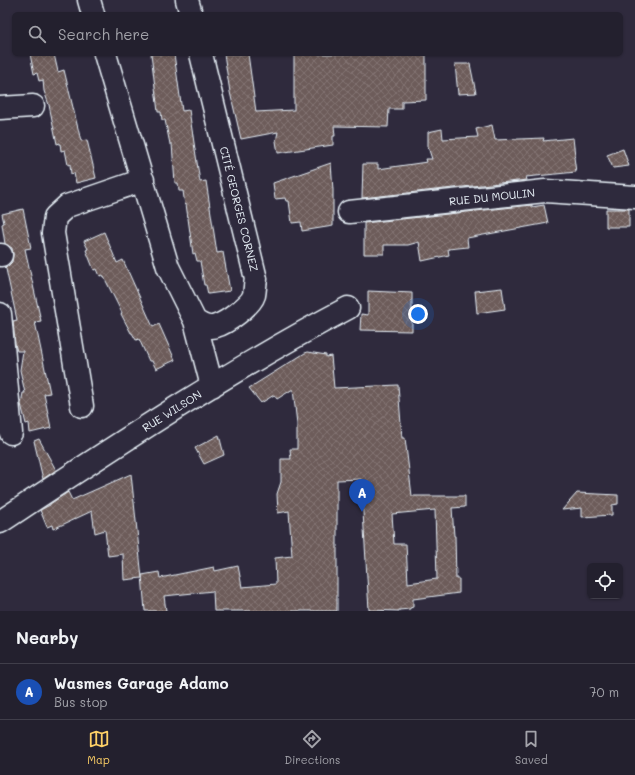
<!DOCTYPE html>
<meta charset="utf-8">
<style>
body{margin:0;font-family:Mali,sans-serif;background:#2f2d3a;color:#f1f3f6}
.controls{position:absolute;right:12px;bottom:12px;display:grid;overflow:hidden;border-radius:6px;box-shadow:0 1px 3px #0004}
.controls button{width:36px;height:36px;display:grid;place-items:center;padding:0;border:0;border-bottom:1px solid #403e4a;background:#23202e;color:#f1f3f6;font:20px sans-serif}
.you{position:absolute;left:418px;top:314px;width:14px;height:14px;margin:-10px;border:3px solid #fff;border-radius:50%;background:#1a73e8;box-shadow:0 0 0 6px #1a73e833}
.badge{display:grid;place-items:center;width:26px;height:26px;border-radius:50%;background:#ffd166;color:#fff;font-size:13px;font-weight:700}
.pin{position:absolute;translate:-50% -33px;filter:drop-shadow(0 1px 2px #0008)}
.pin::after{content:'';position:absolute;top:21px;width:14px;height:12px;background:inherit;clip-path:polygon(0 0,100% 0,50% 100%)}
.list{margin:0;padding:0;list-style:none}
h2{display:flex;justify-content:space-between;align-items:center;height:52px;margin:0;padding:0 16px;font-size:17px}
h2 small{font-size:13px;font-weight:400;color:#a3a3aa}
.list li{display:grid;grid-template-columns:26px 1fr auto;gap:12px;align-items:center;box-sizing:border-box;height:56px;padding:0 16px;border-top:1px solid #403e4a}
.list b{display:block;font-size:15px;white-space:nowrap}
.list p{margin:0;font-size:13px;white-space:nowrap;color:#a3a3aa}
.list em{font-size:13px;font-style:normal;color:#a3a3aa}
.icon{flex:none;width:22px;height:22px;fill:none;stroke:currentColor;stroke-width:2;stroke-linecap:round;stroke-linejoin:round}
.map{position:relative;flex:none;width:635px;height:611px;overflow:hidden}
.search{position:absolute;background:#23202e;box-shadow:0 1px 3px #0004;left:12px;right:12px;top:12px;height:44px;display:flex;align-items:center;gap:10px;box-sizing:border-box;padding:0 14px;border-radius:6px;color:#a3a3aa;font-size:15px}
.sheet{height:108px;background:#23202e}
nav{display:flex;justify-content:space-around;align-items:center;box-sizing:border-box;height:56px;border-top:1px solid #403e4a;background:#23202e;font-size:11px;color:#a3a3aa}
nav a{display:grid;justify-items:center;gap:2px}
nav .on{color:#ffd166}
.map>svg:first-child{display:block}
.building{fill:url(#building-cross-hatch);stroke:#e8f1f8;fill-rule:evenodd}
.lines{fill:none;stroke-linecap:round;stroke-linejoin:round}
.minor-casing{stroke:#e8f1f8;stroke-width:25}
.minor{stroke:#2f2a3d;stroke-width:22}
.labels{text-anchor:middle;stroke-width:3;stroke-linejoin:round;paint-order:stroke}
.street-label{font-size:11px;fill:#e8f1f8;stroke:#2f2a3d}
</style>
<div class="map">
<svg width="635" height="611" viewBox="0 0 635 611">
<defs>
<pattern id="building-cross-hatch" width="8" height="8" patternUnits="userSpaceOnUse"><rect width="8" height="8" fill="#6d5b5a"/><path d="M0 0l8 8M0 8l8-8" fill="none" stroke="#827372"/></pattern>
</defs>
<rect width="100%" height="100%" fill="#2f2a3d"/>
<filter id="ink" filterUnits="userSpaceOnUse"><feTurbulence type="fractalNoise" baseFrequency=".025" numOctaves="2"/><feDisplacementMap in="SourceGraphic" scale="8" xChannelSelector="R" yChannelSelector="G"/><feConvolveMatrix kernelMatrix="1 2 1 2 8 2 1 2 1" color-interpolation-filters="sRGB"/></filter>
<g filter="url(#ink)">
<path class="building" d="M 30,54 L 54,54 L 58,72 L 64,70 L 81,141 L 87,140 L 96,178 L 76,183 L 74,173 L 71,174 L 70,164 L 68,165 L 65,150 L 61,151 L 60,143 L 57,144 L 49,105 L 44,91 L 43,80 L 39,81 L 37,73 L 34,74 Z
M 151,54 L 174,54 L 182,111 L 189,110 L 200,182 L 206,181 L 217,253 L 223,252 L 230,291 L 208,294 L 206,285 L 204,285 L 200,261 L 197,261 L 195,253 L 193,254 L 186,204 L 185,205 L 183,191 L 179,191 L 178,183 L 175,183 L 172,144 L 170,144 L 165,120 L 162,120 L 161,112 L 158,112 Z
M 224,54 L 248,54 L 256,112 L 294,110 L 294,54 L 426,54 L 426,100 L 402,101 L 402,109 L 389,109 L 388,127 L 334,126 L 335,136 L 333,136 L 333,145 L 278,153 L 276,141 L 278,132 L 241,139 L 230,92 Z
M 455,64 L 470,64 L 476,93 L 458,94 Z
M 492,125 L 495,140 L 544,138 L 543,141 L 573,138 L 575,156 L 574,157 L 576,172 L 526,177 L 527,180 L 362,198 L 363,164 L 378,164 L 378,169 L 427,162 L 426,159 L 432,159 L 428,147 L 428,132 L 442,129 L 443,139 L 478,137 L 476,129 Z
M 623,149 L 629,166 L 613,168 L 607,155 Z
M 331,163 L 333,190 L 333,226 L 302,231 L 301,222 L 292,223 L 289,201 L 286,201 L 285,198 L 275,199 L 273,183 Z
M 532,205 L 532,207 L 544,205 L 548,223 L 467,238 L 468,247 L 448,249 L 449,255 L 422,261 L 419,242 L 408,245 L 384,245 L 384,254 L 364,254 L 364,223 Z
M 23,209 L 31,248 L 25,249 L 41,321 L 35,322 L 50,393 L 44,394 L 51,428 L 30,433 L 29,423 L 26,424 L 21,404 L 23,393 L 25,393 L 20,370 L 23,351 L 17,351 L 15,344 L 13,321 L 17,320 L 6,269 L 4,267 L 8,266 L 12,262 L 13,255 L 12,248 L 5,244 L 2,224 L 4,223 L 2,214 Z
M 606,209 L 629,209 L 629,227 L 606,227 Z
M 104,232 L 117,263 L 123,260 L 153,327 L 159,324 L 175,360 L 156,369 L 152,361 L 149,361 L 139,339 L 136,340 L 132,333 L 131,333 L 121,314 L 122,313 L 103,275 L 100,276 L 97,269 L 94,270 L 86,250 L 88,249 L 84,241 Z
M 502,288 L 505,309 L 477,313 L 475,291 Z
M 368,291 L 412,293 L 412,331 L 360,330 L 361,314 L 368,315 Z
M 308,352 L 326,355 L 326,357 L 331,356 L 334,388 L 398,385 L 402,438 L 405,438 L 412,496 L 465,496 L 465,507 L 452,508 L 454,536 L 455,536 L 456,579 L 459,579 L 459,593 L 413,599 L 413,607 L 410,608 L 410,609 L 399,610 L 399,611 L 369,610 L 361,479 L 337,480 L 337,611 L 214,611 L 213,591 L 164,596 L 166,611 L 145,611 L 142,575 L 159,572 L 160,578 L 214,567 L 215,571 L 238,566 L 242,587 L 276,584 L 275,558 L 292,556 L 289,511 L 278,513 L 277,494 L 281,482 L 281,459 L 291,459 L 290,449 L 297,449 L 297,424 L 293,389 L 277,399 L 274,395 L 261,403 L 249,388 L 305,353 ZM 435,510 L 437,579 L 408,583 L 406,544 L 394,544 L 392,514 Z
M 219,435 L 224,455 L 204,464 L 195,448 Z
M 39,439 L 56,470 L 43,479 L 34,441 Z
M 131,474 L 142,578 L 124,580 L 123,554 L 108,556 L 105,530 L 95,533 L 92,511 L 53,529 L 52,525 L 47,527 L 40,510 L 50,505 L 50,504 L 68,492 L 72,500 Z
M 577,493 L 618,495 L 618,504 L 612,505 L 612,515 L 582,517 L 582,508 L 562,510 Z"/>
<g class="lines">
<g class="minor-casing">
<path id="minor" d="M 89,0 L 93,14
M 187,0 L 191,14
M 105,54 L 168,267 L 195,321 L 212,386
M 0,108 L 33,106
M 349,212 L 545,191 L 635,197
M 0,255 L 1,255
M 0,314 L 11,433
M 195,321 C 201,325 209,329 216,326 C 227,323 251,305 254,295 C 255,290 255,284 256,279 L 201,54
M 82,406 L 53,233 L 55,217 L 67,206 L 143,180
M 0,522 C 114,447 228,371 348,308"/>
</g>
<use href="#minor" class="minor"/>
</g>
</g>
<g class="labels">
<g class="street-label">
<text transform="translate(492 197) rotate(-6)" y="4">RUE DU MOULIN</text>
<text transform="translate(239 209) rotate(76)" y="4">CITÉ GEORGES CORNEZ</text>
<text transform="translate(172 411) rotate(-32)" y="4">RUE WILSON</text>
</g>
</g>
</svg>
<div class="controls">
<button><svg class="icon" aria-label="locate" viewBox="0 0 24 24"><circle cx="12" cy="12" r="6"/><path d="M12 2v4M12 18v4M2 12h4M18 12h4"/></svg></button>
</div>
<div class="you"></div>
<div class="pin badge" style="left:362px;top:512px;background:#1a4fb4">A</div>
<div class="search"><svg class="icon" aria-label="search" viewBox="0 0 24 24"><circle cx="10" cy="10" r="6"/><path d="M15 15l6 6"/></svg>Search here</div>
</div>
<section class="sheet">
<h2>Nearby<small></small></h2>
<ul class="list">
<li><span class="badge" style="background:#1a4fb4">A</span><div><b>Wasmes Garage Adamo</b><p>Bus stop</p></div><em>70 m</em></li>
</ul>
</section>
<nav>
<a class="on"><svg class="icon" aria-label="map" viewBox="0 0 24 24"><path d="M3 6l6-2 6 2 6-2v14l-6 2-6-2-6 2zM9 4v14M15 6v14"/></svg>Map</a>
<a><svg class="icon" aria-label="directions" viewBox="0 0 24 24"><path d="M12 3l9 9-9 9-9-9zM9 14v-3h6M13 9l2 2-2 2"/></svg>Directions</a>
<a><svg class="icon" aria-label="saved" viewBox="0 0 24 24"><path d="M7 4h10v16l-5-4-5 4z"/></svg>Saved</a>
</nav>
